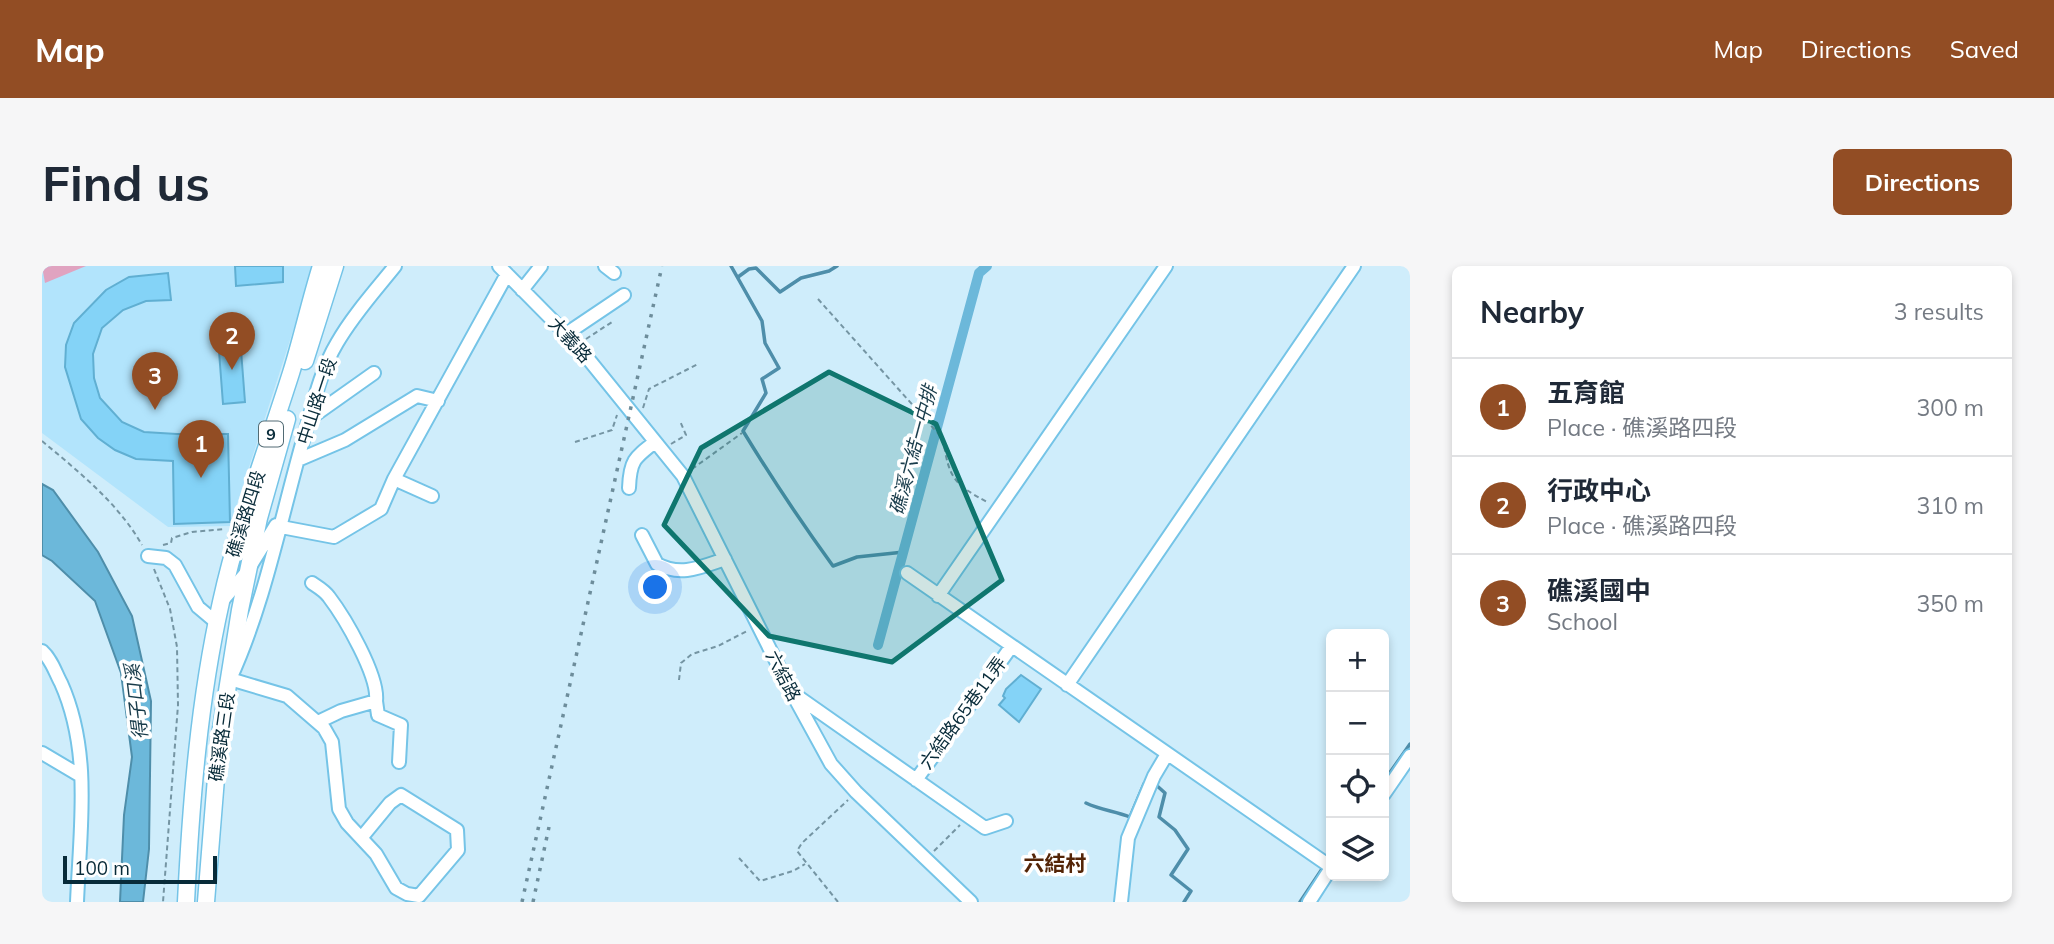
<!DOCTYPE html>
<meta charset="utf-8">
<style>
body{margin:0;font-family:Mulish,"Noto Sans TC",sans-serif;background:#f6f6f7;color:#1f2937}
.controls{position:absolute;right:21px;bottom:21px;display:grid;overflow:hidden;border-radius:10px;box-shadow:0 4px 10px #0003}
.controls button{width:63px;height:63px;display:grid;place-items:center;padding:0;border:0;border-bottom:2px solid #e0e1e3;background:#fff;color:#1f2937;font:35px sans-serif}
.scale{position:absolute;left:21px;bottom:18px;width:154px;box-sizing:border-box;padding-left:7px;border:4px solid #082b39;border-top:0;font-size:19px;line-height:24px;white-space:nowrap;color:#082b39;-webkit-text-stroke:5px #fff;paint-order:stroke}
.you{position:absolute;left:614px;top:322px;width:24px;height:24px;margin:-18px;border:5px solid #fff;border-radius:50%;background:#1a73e8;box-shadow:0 0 0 10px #1a73e833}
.badge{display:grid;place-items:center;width:46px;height:46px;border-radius:50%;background:#924d24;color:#fff;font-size:23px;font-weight:700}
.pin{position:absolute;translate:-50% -58px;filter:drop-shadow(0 2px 4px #0008)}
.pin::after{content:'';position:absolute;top:37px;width:24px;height:21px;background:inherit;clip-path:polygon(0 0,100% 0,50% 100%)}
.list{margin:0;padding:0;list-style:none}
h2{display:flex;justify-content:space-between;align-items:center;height:91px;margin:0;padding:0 28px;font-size:30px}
h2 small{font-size:23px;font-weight:400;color:#747a83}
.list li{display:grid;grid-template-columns:46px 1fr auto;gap:21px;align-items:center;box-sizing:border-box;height:98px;padding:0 28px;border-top:2px solid #e0e1e3}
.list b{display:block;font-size:26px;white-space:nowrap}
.list p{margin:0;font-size:23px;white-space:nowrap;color:#747a83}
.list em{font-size:23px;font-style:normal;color:#747a83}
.icon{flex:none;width:38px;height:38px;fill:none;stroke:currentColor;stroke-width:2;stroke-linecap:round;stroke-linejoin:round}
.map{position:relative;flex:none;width:1368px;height:636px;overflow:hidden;border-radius:10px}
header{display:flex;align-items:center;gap:42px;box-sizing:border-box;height:98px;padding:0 35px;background:#924d24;color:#fff}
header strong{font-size:33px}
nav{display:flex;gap:38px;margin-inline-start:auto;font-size:24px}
.intro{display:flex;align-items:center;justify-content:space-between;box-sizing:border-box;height:168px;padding:0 42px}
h1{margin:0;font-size:49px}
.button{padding:18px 32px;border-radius:10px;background:#924d24;color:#fff;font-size:24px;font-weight:700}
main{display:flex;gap:42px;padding:0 42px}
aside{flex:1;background:#fff;border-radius:10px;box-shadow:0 4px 10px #0003}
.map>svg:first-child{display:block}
.built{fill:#b2e4fc}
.green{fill:#e0a3c0}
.water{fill:#6cb8da;stroke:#4e8eaa;stroke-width:2}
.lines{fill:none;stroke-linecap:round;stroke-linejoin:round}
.stream{stroke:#4e8eaa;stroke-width:3.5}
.canal{stroke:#6cb8da;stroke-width:10}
.building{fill:#84d3f7;stroke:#60afd2;stroke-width:2}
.minor-casing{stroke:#75c4e7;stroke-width:16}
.major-casing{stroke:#75c4e7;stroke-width:19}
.path{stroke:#7595a3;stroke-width:2;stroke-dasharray:5 3.5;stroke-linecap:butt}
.minor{stroke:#fff;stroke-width:12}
.major{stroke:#fff;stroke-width:16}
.rail{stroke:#6d8d9b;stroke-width:3.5;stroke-dasharray:3.5 7;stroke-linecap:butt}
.marked{fill:#0f766e;fill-opacity:0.2;stroke:#0f766e;stroke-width:5;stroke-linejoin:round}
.labels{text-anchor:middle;stroke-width:7;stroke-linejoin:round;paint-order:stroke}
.shield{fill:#fff;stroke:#526b74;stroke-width:2}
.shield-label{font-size:16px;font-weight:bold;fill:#082b39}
.street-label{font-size:18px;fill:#082b39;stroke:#fff}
.water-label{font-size:19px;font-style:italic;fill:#193c4b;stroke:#fff}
.quarter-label{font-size:21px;font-weight:bold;fill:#542507;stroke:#fff}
</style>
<header>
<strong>Map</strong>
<nav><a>Map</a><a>Directions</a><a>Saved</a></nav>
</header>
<div class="intro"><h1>Find us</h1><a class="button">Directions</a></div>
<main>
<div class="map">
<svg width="1368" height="636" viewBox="0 0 1368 636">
<rect width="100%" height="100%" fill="#cfedfb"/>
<path class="built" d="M 0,0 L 272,0 L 188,260 L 126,261 L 0,167 Z"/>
<path class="green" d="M 0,0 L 44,0 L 3,17 Z"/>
<path class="water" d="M 0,218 L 11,224 L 56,286 L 90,350 L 109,435 L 107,583 L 101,636 L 78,636 L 82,549 L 90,491 L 79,407 L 53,335 L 10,295 L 0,289 Z"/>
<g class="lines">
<path class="stream" d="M 689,0 L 720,55 L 723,77 L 737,102 L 720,113 L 724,127 L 701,165 C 729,211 759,256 791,300 L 815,291 L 862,286
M 696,11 L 707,3 L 714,2 L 738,26 L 759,12 L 787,5 L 795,0
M 1342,515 L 1368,478
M 1113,518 L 1123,527 L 1117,551 L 1133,564 L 1146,583 L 1129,609 L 1149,625 L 1142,636
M 1044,537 C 1058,544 1073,545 1088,551 L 1102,518 L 1105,517
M 1258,636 L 1282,600"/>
<path class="canal" d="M 836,379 L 937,7 L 945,0"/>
</g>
<path class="building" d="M 193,0 L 241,0 L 241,16 L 194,20 Z
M 126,7 L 129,34 L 104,35 L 81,44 L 60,62 L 51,88 L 52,112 L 58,132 L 80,156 L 102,166 L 135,168 L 186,168 L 188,256 L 132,258 L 131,195 L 94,193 L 73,184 L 56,172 L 39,153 L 23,101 L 24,79 L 32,57 L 64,24 L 87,11 Z
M 198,71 L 203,136 L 181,138 L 176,72 Z
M 979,409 L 999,423 L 977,456 L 957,439 L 963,432 L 961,430 L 964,423 Z"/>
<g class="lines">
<g class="minor-casing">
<path id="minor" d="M 457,0 L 535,79 L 641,210 L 749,425 L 789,498 L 814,526 L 929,636
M 563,0 L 572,7
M 480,24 L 499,0
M 524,68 L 582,29
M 267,153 L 332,107
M 256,194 L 303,174 L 375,130 L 396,135
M 587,222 C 588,195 592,192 613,176
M 390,230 L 352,213 L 465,8
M 234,260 L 292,271 L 339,243 L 352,213
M 600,269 L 615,298 C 639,311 659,301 683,293
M 106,290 L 124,292 L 133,299 L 156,341 L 175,357
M 865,307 L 1289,601
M 270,317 C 276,321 283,325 287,331 C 303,352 337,410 334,435
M 896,330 L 1124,0
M 180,335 L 204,307 L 234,259
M 0,385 C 10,394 13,406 19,417 C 50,486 38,563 35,636
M 1025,419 L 1312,0
M 752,428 L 943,562 L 964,555
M 276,456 L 299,445 L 334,435 L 336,449 L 359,459 L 357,496
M 0,487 L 39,510
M 874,514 L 969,381
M 1342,528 L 1368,490
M 320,571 L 348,537 L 359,529 L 415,564 L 416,584 L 377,630 L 365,628 L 354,622 L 334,588 L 305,557 L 297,543 L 290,476 L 282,462 L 245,430 L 188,413 C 222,339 238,256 260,178 C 270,144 277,107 295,77 C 311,49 333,25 353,0
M 1079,636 L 1086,572 L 1112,510 L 1125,488
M 1267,636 L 1289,602"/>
</g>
<g class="major-casing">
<path id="major" d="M 263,95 L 293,0
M 144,636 C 149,536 157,434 179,336 C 196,258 225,183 249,107 C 260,72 268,35 279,0
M 164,636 L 177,475 L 198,344 L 217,252 L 245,153"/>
</g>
<path class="path" d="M 776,33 L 901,173 C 907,212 911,218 947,237
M 544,73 L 570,56
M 601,142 L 607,123 L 656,98
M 0,175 C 37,206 76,237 100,279
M 533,176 L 570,164 L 575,149
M 629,178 L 644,169 L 638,155
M 650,203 L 700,167
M 121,279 L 129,277 L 130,272 L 150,266 L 183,263
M 112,303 L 128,343 L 135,381 L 136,439 L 121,636
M 637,414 L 639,397 L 650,388 L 676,380 L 707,364
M 892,585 L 918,559
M 697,592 L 718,615 L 751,605 L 763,598
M 796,636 L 755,585 L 760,577 L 806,534"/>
<use href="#minor" class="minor"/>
<use href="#major" class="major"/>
<path class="rail" d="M 480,636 L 620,0
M 491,636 L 507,561"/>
</g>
<path class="marked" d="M 787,106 L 894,158 L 960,314 L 850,396 L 727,370 L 622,259 L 659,182 Z"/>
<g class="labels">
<rect class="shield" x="217" y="155.5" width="24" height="25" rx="5"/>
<g class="shield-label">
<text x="229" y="174">9</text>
</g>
<g class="street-label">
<text transform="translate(528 74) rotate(48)" y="6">大義路</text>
<text transform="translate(275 135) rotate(-72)" y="6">中山路一段</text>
<text transform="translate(204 248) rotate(-73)" y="6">礁溪路四段</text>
<text transform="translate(741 410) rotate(63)" y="6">六結路</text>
<text transform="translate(921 447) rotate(-54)" y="6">六結路65巷11弄</text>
<text transform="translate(180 471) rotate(-82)" y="6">礁溪路三段</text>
</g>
<g class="water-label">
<text transform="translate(871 184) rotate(-75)" y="7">礁溪六結一中排</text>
<text transform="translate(94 436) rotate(-97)" y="7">得子口溪</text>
</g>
<g class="quarter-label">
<text x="1013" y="605">六結村</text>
</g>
</g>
</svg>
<div class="controls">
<button>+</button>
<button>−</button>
<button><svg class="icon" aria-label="locate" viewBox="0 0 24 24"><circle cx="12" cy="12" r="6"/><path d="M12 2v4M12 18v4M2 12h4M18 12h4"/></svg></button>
<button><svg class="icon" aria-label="layers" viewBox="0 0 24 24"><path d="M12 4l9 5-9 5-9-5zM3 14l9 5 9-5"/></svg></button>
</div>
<div class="scale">100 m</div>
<div class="you"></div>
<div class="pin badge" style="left:159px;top:212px">1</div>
<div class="pin badge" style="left:190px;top:104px">2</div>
<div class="pin badge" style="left:113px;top:144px">3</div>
</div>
<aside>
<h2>Nearby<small>3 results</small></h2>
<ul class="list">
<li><span class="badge">1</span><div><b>五育館</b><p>Place · 礁溪路四段</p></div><em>300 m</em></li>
<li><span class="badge">2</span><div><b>行政中心</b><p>Place · 礁溪路四段</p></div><em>310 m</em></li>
<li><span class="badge">3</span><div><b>礁溪國中</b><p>School</p></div><em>350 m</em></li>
</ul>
</aside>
</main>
